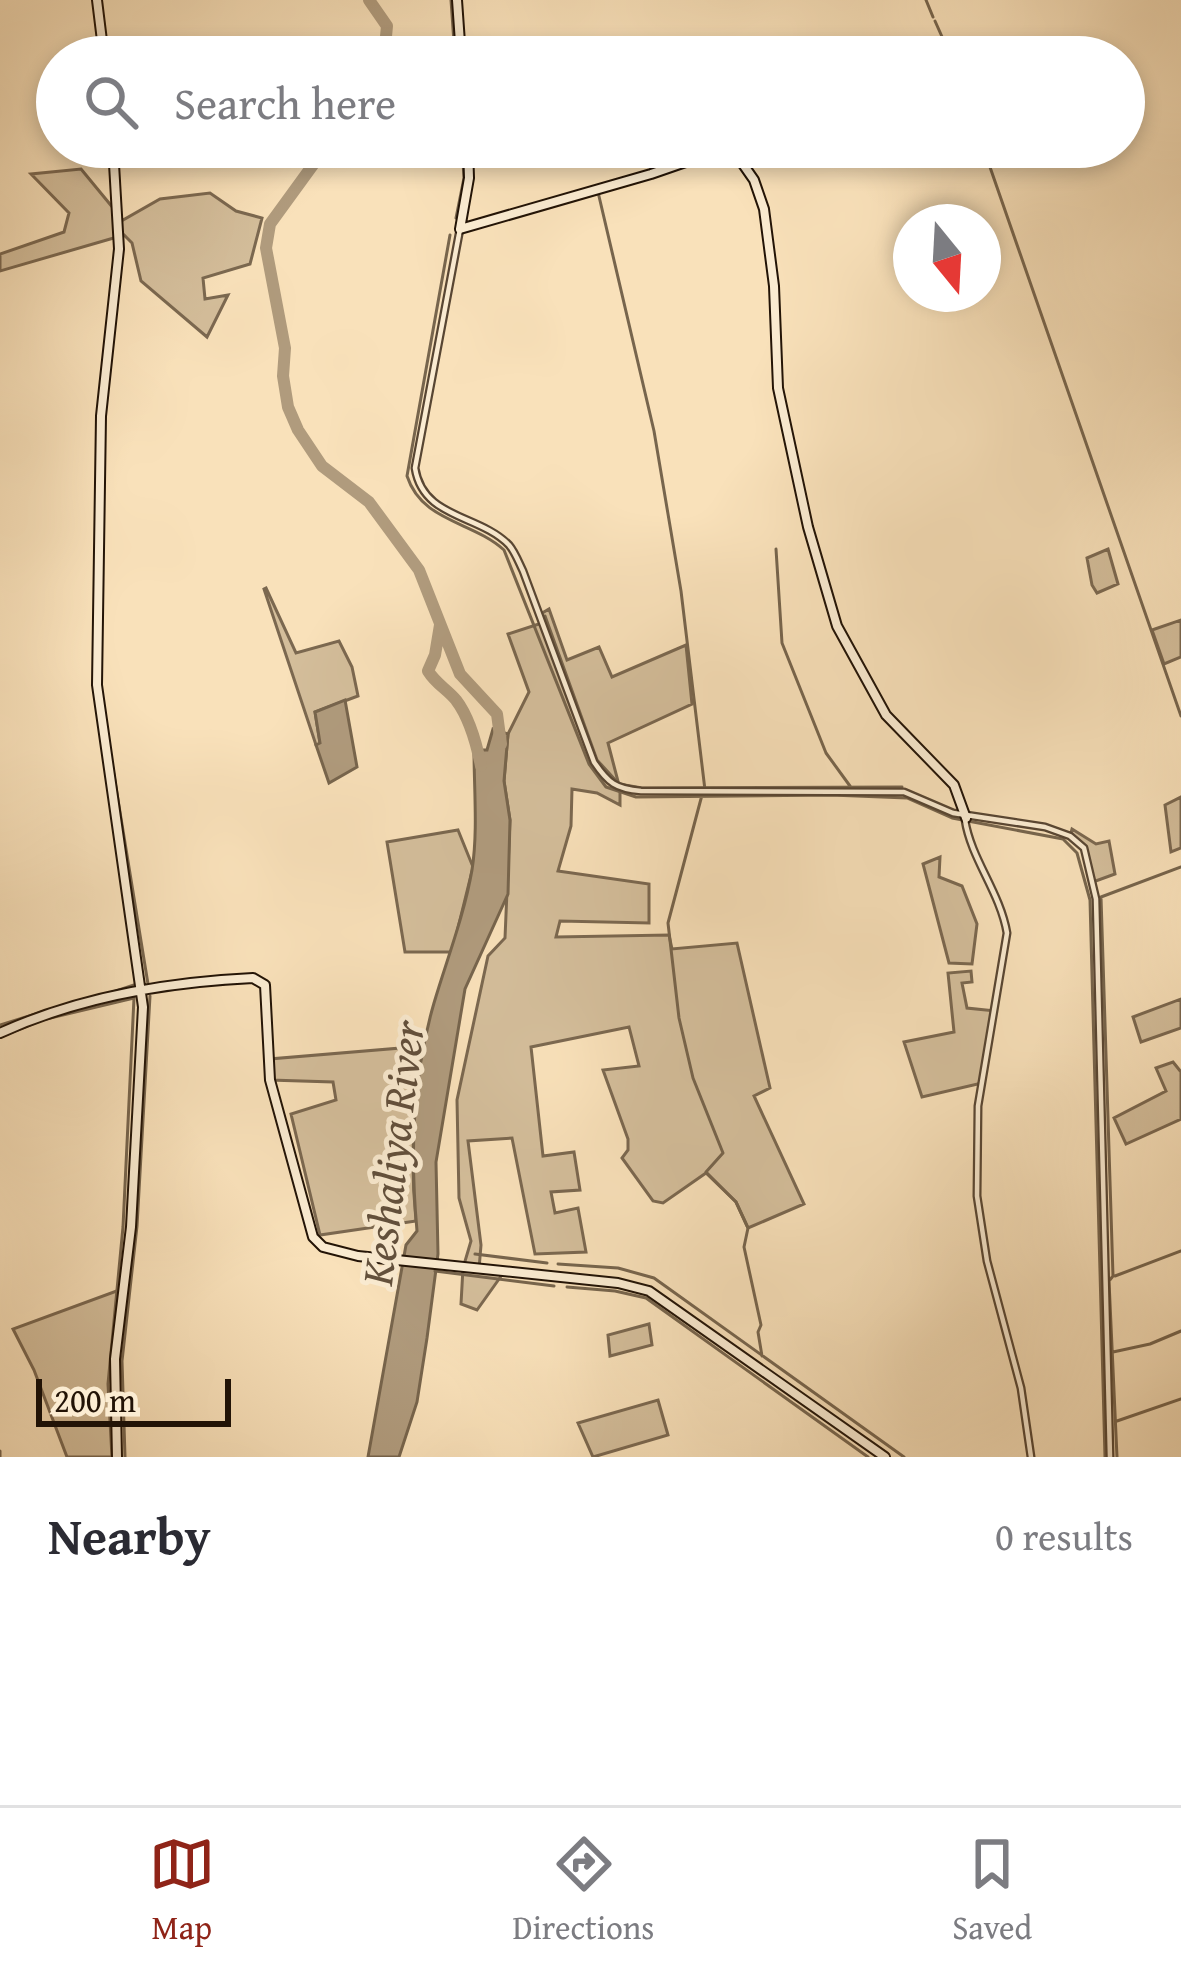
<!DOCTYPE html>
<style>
body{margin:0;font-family:"Gentium Book Plus",serif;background:#f2f2f3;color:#2b2b33}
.compass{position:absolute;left:893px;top:204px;width:108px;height:108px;border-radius:50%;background:#fff;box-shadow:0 6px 18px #0003;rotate:162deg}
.scale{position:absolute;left:36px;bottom:30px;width:195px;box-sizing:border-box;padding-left:12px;border:6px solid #221306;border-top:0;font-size:33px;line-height:42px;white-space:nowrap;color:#221306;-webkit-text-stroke:9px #fbecd2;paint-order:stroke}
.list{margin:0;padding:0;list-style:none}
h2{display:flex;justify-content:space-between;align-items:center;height:156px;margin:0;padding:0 48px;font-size:51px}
h2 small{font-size:39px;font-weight:400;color:#7c7c81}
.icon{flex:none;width:66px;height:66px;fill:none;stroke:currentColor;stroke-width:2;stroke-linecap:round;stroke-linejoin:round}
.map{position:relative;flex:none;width:1181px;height:1457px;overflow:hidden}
.search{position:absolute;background:#fff;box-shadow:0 6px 18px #0003;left:36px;right:36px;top:36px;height:132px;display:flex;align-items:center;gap:30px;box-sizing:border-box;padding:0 42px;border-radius:66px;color:#7c7c81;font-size:45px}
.sheet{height:348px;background:#fff}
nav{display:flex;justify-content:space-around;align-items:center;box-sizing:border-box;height:168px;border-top:3px solid #e1e1e2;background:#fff;font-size:33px;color:#7c7c81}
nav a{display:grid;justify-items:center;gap:6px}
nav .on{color:#8f2418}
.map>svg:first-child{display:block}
.green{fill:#d4be9b;stroke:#7b6850;stroke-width:3}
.water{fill:#b09b7d;stroke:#77654d;stroke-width:3}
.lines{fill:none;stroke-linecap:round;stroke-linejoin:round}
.stream{stroke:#77654d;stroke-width:3}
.river{stroke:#b09b7d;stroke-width:12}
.street-casing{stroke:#584633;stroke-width:9}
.secondary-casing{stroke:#221306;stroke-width:12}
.street{stroke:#fbecd2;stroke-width:4.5}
.secondary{stroke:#fbecd2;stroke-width:8}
.labels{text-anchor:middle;stroke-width:10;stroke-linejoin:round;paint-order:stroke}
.water-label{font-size:45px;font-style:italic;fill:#62503c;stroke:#fbecd2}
</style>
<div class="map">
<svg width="1181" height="1457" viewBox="0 0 1181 1457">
<rect width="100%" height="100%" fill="#f9e1ba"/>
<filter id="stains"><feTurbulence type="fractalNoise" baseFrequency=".00167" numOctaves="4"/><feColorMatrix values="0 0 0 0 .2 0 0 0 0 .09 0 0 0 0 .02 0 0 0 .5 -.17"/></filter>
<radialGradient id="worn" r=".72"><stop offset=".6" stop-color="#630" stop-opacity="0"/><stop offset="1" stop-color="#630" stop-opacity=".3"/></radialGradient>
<path class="green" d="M 81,169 L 123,220 L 160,199 L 210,193 L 236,211 L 262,218 L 250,264 L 203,278 L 205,299 L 228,295 L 207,337 L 141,281 L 132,243 L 124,235 L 0,271 L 0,254 L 64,232 L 69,213 L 31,174 Z
M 1108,549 L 1118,584 L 1097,593 L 1092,585 L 1087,558 Z
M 266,588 L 296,653 L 339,641 L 352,667 L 358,696 L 315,712 L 320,743 L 316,745 L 264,589 Z
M 549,609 L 567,660 L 599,647 L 612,677 L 686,645 L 692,704 L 608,743 L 620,789 L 620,805 L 597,793 L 572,789 L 571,826 L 558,871 L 649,884 L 649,923 L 560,921 L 556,937 L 669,935 L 672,949 L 737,943 L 770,1088 L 754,1096 L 804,1204 L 748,1228 L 736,1202 L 706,1173 L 663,1203 L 653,1201 L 622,1158 L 628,1150 L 628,1139 L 603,1070 L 639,1066 L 629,1027 L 531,1047 L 543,1156 L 574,1152 L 580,1190 L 551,1192 L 555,1213 L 578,1208 L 586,1252 L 535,1254 L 512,1138 L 468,1141 L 481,1245 L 479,1269 L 504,1272 L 477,1310 L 461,1304 L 463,1268 L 471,1241 L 459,1198 L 457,1100 L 488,956 L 505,938 L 510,820 L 504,781 L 508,734 L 529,692 L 508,634 L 542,623 L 539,615 Z
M 1181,620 L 1181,657 L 1164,664 L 1152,630 Z
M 1181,797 L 1181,848 L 1171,852 L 1165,805 Z
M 1072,829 L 1096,844 L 1109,841 L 1115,874 L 1093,882 L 1084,848 L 1070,836 Z
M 458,830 L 473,867 L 452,952 L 405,952 L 387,842 Z
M 940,857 L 939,877 L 962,886 L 977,924 L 972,964 L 949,963 L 923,864 Z
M 971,971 L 972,982 L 962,983 L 967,1008 L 996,1011 L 982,1083 L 922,1097 L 904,1042 L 954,1032 L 948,973 Z
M 1181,999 L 1181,1028 L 1141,1042 L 1133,1017 Z
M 425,1046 C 412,1105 410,1161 416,1221 L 320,1235 L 291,1114 L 336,1100 L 333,1082 L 270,1080 L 270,1059 Z
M 1173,1062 L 1181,1072 L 1181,1119 L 1126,1144 L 1114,1118 L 1166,1091 L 1156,1068 Z
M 122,1289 L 115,1359 L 117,1457 L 67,1457 L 34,1370 L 13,1329 Z
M 649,1324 L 652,1345 L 610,1356 L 608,1335 Z
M 658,1400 L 668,1435 L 593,1457 L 578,1423 Z"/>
<path class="water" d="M 345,700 L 357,767 L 329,783 L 316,745 L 320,743 L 315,712 Z
M 493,729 L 508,734 L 504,781 L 510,820 L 508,894 L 465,989 L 436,1162 L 438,1254 L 427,1338 L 417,1402 L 399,1457 L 368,1457 L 406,1245 L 417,1231 C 410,1153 412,1079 434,1003 C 447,959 464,916 472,870 C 478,832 474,789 474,750 L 487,750 Z"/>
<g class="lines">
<path class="stream" d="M 451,0 L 455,57
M 926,0 L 933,17
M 935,21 L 951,57
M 983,147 L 1181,716
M 598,192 L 654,431 L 681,591 L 705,790
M 456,218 L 464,178 L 462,147
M 450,235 L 407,476 C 422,522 472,521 504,550 L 589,764 L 606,787 L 636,797 L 831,795 L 907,798 L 952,818 L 1063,839 L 1077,853 L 1090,900 L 1105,1457
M 776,549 L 782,643 L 826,753 L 850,786
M 545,616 L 597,760 L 619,784 L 642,788 L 902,787
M 112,763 L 148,984
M 702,795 L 668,923 L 679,1018 L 693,1078 L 723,1153 L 706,1172 L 736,1202 L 748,1228 L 744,1247 L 761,1325 L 758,1332 L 762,1356
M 107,994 L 134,985
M 0,1025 L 74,1002
M 0,1037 L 42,1020 L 134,998 L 123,1227 L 108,1384 L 112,1457
M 475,1254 L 547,1263
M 558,1264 L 618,1268 L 654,1278 L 904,1457
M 435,1271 L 554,1286
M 1115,1276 L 1181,1251
M 567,1287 L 615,1291 L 646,1298 L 868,1457
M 1113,1352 L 1150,1344 L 1181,1331
M 1117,1421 L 1181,1399
M 0,1451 L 0,1457
M 125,1457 L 122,1361 L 137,1226 L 150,996
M 1117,1457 L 1109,1281 L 1113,1276 L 1101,897 L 1181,867"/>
<path class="river" d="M 369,0 L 387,26 L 384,57
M 326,147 L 270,224 L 266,248 L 285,348 L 283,376 L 288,407 L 298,430 L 322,466 L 369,502 L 419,570 L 460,674 L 497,714 L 501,744
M 440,625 L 435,655 L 428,671 C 436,684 447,689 456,700 C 469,717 477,746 481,766"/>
<g class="street-casing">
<path id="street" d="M 460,229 L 415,468 C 423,519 479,514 509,545 C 515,552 519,563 523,571 L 594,762 C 608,783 616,789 641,791 L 904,792 L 953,813 L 1045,827 L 1070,836 L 1084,848 L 1096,899 L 1110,1457
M 965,820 C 971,859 1000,892 1007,933 L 978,1106 L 977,1196 L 987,1261 L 1021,1388 L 1031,1457"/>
</g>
<g class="secondary-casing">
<path id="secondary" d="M 97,0 L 104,57
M 457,0 L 461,57
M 113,147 L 119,249 L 101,416 L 97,685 L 143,1007 L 131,1227 L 115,1359 L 117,1457
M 468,147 L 469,178 L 460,229 L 651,174 L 729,147
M 731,147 L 754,180 L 764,209 L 774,286 L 778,388 L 808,527 L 837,626 L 886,715 L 954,785 L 966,818
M 0,1033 C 79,997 167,982 253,978 L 265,985 L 270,1080 L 313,1237 L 323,1247 L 358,1256 L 618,1283 L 649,1291 L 885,1457"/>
</g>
<use href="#street" class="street"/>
<use href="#secondary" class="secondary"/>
</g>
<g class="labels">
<g class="water-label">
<text transform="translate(392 1153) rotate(-83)" y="16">Keshaliya River</text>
</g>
</g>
<rect width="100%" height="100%" filter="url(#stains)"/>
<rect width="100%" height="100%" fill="url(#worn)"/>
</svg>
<svg class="compass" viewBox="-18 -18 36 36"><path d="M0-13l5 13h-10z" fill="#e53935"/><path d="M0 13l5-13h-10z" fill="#7c7c81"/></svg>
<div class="scale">200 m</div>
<div class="search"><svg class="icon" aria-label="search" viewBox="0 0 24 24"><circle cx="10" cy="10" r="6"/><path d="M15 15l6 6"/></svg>Search here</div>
</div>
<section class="sheet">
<h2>Nearby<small>0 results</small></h2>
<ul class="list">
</ul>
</section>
<nav>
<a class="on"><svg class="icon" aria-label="map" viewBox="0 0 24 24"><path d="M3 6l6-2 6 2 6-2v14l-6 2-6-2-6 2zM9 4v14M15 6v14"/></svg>Map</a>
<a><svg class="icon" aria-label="directions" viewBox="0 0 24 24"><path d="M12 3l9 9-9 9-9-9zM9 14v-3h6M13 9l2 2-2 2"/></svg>Directions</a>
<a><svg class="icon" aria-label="saved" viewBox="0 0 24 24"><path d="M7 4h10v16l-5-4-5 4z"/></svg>Saved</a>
</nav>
